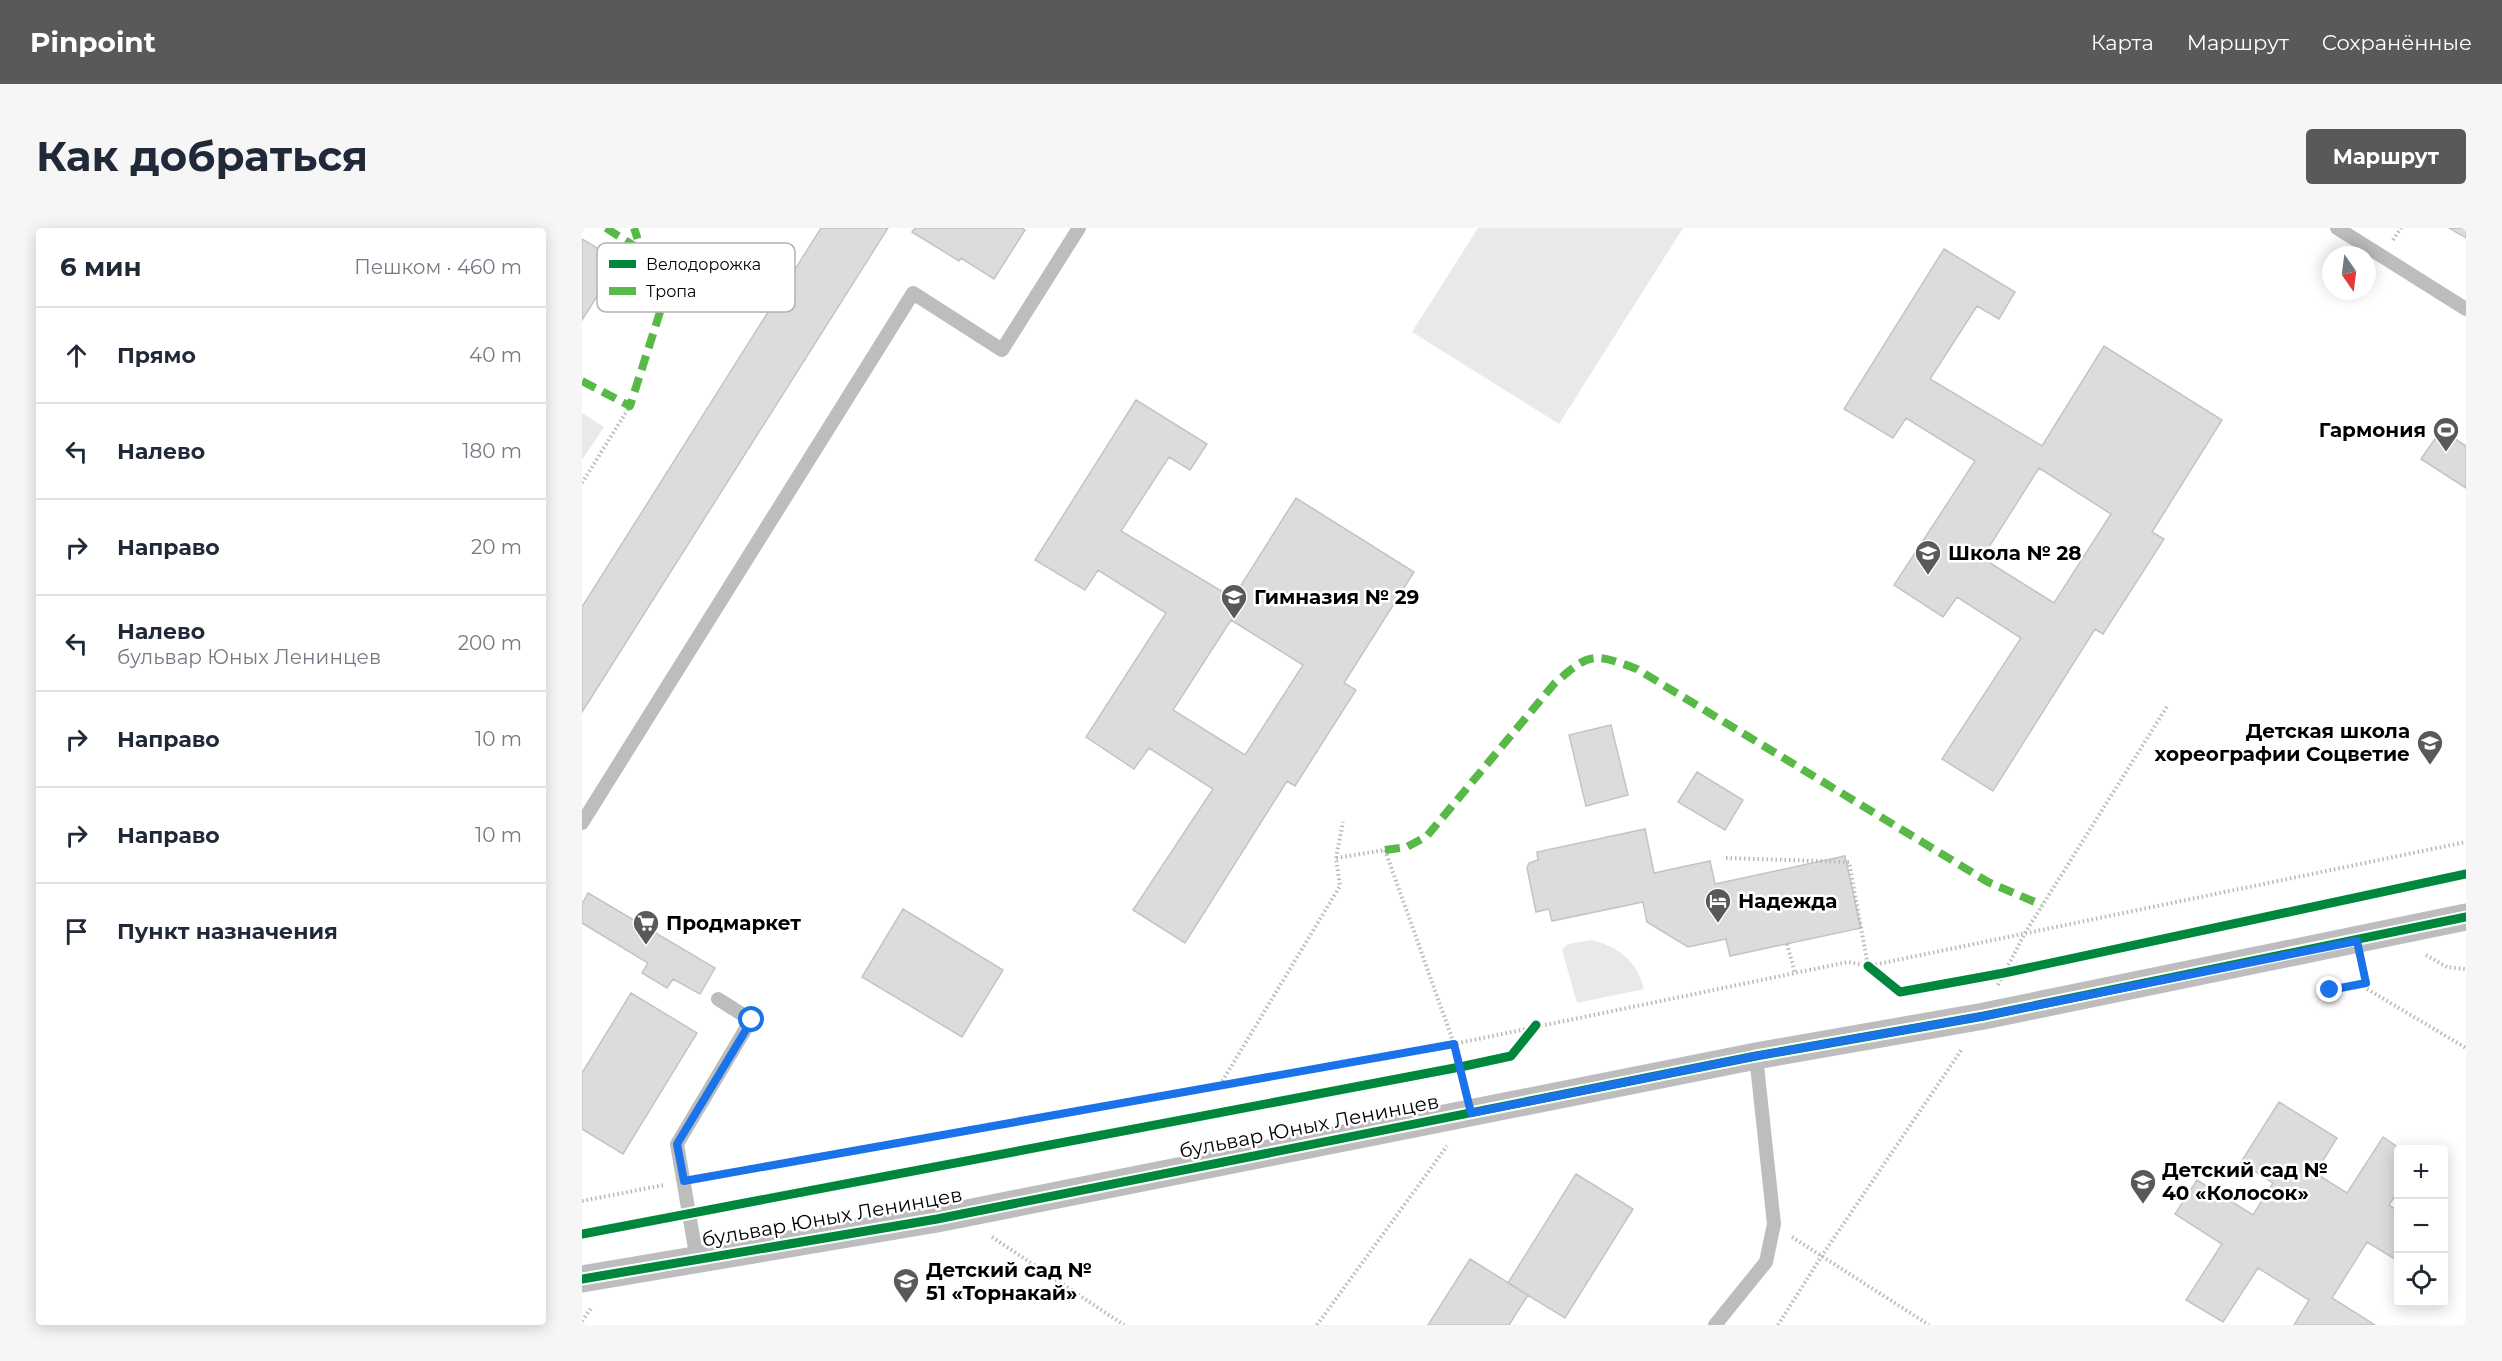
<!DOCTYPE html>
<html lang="ru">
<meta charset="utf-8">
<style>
body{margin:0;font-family:Montserrat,sans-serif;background:#f6f6f7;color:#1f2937}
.controls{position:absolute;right:18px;bottom:18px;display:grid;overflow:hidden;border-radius:6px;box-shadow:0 3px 15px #0003}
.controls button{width:54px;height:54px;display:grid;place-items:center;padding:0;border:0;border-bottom:2px solid #e0e1e3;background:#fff;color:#1f2937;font:30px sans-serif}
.compass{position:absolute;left:1740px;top:18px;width:54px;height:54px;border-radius:50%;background:#fff;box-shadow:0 3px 15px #0003;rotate:166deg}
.stop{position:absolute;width:18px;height:18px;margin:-14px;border:4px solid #1a73e8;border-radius:50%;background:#fff}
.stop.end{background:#1a73e8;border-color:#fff;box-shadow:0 2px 6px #0008}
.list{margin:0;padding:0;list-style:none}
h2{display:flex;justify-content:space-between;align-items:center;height:78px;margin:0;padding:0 24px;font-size:26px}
h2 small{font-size:20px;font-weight:400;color:#747a83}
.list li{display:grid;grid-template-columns:39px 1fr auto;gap:18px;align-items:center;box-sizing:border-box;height:96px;padding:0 24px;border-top:2px solid #e0e1e3}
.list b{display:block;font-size:22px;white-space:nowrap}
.list p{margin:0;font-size:20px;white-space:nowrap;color:#747a83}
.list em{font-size:20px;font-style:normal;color:#747a83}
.icon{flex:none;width:33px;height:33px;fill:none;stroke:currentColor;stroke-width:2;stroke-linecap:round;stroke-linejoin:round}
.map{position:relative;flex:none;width:1884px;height:1097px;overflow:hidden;border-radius:6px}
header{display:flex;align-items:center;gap:36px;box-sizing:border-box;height:84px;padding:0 30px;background:#595959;color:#fff}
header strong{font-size:28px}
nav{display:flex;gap:33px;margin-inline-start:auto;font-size:21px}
.intro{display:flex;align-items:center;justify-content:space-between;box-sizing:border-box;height:144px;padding:0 36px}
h1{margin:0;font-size:42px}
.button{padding:15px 27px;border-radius:6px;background:#595959;color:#fff;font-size:21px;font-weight:700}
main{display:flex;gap:36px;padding:0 36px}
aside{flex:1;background:#fff;border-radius:6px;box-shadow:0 3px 15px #0003}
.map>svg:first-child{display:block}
.green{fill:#e9e9e9}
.building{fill:#dcdcdc;stroke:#c4c4c4;stroke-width:1.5;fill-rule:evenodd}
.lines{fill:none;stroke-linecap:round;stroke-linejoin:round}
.path{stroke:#b8b8b8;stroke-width:4;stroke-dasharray:1.5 3;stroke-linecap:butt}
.lane{stroke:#bdbdbd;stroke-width:14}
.street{stroke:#bdbdbd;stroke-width:27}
.quiet{stroke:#58b947;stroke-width:8;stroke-dasharray:15 8;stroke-linecap:butt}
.cycleway-casing{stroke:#fff;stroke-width:13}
.cycleway{stroke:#00873e;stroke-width:9}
.route{stroke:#1a73e8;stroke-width:8}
.labels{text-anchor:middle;stroke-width:5;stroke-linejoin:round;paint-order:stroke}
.poi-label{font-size:20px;font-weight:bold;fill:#000;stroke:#fff;text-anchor:start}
.street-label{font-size:20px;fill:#000;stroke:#fff}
.key{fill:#fff;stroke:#b2b2b2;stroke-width:1.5}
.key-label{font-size:16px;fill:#000}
</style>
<header>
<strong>Pinpoint</strong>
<nav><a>Карта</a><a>Маршрут</a><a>Сохранённые</a></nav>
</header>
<div class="intro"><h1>Как добраться</h1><a class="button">Маршрут</a></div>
<main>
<aside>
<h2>6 мин<small>Пешком · 460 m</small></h2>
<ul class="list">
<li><svg class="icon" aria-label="ahead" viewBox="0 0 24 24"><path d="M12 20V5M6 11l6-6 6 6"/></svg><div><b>Прямо</b></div><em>40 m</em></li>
<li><svg class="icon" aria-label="left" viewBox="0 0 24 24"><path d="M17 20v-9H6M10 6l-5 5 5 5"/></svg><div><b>Налево</b></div><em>180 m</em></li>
<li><svg class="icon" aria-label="right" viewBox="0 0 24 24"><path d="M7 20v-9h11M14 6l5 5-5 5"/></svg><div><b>Направо</b></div><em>20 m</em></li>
<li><svg class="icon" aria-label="left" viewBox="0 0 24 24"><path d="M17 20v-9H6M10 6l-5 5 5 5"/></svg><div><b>Налево</b><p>бульвар Юных Ленинцев</p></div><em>200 m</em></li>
<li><svg class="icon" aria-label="right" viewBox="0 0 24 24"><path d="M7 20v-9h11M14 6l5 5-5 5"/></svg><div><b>Направо</b></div><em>10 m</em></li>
<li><svg class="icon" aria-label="right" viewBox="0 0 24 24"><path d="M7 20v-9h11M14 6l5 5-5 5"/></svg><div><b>Направо</b></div><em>10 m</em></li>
<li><svg class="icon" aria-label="arrive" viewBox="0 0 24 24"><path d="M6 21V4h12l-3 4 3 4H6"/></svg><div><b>Пункт назначения</b></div></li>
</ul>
</aside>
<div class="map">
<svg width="1884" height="1097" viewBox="0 0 1884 1097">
<rect width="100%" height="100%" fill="#fff"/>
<path class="green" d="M 896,0 L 1101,0 L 977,196 L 830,104 Z
M 0,185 L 22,199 L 0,232 Z
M 1010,712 C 1037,719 1055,733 1062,761 L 995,775 L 980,722 L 986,716 Z"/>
<path class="building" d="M 239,0 L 306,0 L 0,484 L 0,379 Z
M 333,0 L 439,0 L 443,2 L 412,51 L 379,30 L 377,33 L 330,4 Z
M 1867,0 L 1884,0 L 1884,10 Z
M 0,11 L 27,27 L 23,33 L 33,40 L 0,92 Z
M 1362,21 L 1433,64 L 1417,91 L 1395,78 L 1348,151 L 1460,218 L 1522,118 L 1640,192 L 1570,304 L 1582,311 L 1521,406 L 1513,401 L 1411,563 L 1360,531 L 1439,410 L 1375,369 L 1361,389 L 1312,357 L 1393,233 L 1324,190 L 1311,210 L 1262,181 ZM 1457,240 L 1529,286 L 1472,375 L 1400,330 Z
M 554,172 L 625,216 L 608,242 L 587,229 L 539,303 L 651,370 L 714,270 L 832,344 L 762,455 L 774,462 L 713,558 L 705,553 L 603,715 L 551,682 L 631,561 L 567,520 L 552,541 L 504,509 L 584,385 L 516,342 L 503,362 L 453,332 ZM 649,392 L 721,437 L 663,527 L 591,482 Z
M 1859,202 L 1884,218 L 1884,260 L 1839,231 Z
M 1029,497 L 1046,567 L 1004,578 L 987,507 Z
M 1115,544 L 1161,572 L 1143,602 L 1096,574 Z
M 1063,601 L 1072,645 L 1128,633 L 1133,656 L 1263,628 L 1279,700 L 1148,728 L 1144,711 L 1106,719 L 1065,694 L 1061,674 L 970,693 L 967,681 L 954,684 L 945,640 L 947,635 L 956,632 L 955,624 Z
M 6,665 L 133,740 L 118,766 L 91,751 L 85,760 L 60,745 L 66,735 L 0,695 L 0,676 Z
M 321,681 L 421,742 L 380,809 L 280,749 Z
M 49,765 L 115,805 L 41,926 L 0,901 L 0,845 Z
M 1697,874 L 1755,910 L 1733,945 L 1765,965 L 1801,909 L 1820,922 L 1816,922 L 1816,963 L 1807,977 L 1816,983 L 1816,1033 L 1785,1014 L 1750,1070 L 1793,1097 L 1712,1097 L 1727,1072 L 1676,1040 L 1641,1094 L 1604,1072 L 1640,1016 L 1593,986 L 1615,952 L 1671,987 L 1691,955 L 1659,934 Z
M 994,946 L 1051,981 L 983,1090 L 926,1055 Z
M 888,1031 L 946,1067 L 927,1097 L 846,1097 Z"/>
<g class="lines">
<path class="path" d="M 1811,12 L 1819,0
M 0,255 L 48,178
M 754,630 L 761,594
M 1144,630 L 1267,634 L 1286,738
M 1205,716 L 1213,745
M 1844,727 L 1865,739 L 1884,741
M 1781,739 L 1785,761 L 1884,820
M 1416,757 L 1443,705 L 1586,477
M 1747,762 L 1784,755
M 638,857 L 758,658 L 754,630 L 803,622 L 872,816 L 883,859
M 122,950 L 872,816 L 1266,734 L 1286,738 L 1884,614
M 0,973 L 82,957
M 410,1009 L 542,1097
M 1210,1009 L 1347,1097
M 0,1093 L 10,1079
M 735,1097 L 865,918
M 1196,1097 L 1239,1029 L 1380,821"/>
<path class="lane" d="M 1755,0 L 1884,81
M 0,595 L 331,65 L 420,122 L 497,0
M 115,1032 L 95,916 L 169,792 L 136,771
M 1133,1097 L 1184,1034 L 1192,996 L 1174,828"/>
<path class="street" d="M 0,1051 L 355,991 L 1174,828 L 1402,788 L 1884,689"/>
<path class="quiet" d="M 24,0 L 60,23
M 0,153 L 48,178 L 79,81 L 52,0
M 803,622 L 825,619 L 845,608 L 972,456 C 1007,425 1010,424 1055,441 L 1406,654 L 1460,677"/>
<g class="cycleway-casing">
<path id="cycleway" d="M 1286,738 L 1318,764 L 1422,745 L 1884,646
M 0,1006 L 878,839 L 929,828 L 954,797
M 0,1051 L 355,991 L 1174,828 L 1402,788 L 1884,689"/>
</g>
<use href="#cycleway" class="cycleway"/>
</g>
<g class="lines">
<path class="route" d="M 170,792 L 95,916 L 102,953 L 872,816 L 889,885 L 1174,828 L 1402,788 L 1775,713 L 1784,755 L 1748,762"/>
</g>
<defs>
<g id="stadium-pin" transform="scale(1.35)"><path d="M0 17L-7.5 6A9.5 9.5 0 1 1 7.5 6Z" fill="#595959" stroke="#fff"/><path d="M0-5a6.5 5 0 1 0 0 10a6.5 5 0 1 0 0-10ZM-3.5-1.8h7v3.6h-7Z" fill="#fff"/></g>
<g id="school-pin" transform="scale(1.35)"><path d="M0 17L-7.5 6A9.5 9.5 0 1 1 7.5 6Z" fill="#595959" stroke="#fff"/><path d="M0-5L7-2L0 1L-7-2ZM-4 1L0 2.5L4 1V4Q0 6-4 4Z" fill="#fff"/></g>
<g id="hotel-pin" transform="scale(1.35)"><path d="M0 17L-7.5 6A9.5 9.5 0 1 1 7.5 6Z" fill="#595959" stroke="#fff"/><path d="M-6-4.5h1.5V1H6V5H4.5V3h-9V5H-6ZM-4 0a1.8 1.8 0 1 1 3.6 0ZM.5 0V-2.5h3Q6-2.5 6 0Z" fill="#fff"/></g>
<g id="supermarket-pin" transform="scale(1.35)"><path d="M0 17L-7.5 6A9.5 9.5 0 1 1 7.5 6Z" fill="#595959" stroke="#fff"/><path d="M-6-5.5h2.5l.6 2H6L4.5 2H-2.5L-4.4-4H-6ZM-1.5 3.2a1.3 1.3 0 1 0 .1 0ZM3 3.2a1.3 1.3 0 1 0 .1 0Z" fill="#fff"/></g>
</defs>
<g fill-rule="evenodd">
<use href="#stadium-pin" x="1864" y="202"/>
<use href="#school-pin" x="1346" y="325"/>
<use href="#school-pin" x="652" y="369"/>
<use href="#school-pin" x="1848" y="515"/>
<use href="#hotel-pin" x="1136" y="673"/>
<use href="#supermarket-pin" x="64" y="695"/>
<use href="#school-pin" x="1561" y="954"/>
<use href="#school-pin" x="324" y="1053"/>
</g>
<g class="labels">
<g class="poi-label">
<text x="1844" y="209" text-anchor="end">Гармония</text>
<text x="1366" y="332">Школа № 28</text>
<text x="672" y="376">Гимназия № 29</text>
<text x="1828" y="510" text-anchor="end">Детская школа<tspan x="1828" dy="23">хореографии Соцветие</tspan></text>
<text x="1156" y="680">Надежда</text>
<text x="84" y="702">Продмаркет</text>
<text x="1580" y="949">Детский сад №<tspan x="1580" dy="23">40 «Колосок»</tspan></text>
<text x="344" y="1049">Детский сад №<tspan x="344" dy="23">51 «Торнакай»</tspan></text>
</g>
<g class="street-label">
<text transform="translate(727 898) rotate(-11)" y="7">бульвар Юных Ленинцев</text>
<text transform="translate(250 989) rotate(-10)" y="7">бульвар Юных Ленинцев</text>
</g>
</g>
<rect x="15" y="15" width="198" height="69" rx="9" class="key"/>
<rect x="27" y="32" width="27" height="8" fill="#00873e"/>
<rect x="27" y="59" width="27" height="8" fill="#58b947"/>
<g class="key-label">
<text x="64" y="42">Велодорожка</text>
<text x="64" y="69">Тропа</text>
</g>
</svg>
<div class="controls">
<button>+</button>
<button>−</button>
<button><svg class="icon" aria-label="locate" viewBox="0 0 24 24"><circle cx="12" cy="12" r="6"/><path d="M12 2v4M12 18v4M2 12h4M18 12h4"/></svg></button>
</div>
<svg class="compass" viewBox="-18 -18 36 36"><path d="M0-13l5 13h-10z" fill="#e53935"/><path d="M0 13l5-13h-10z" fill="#747a83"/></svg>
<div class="stop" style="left:170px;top:792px"></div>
<div class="stop end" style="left:1748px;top:762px"></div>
</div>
</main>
